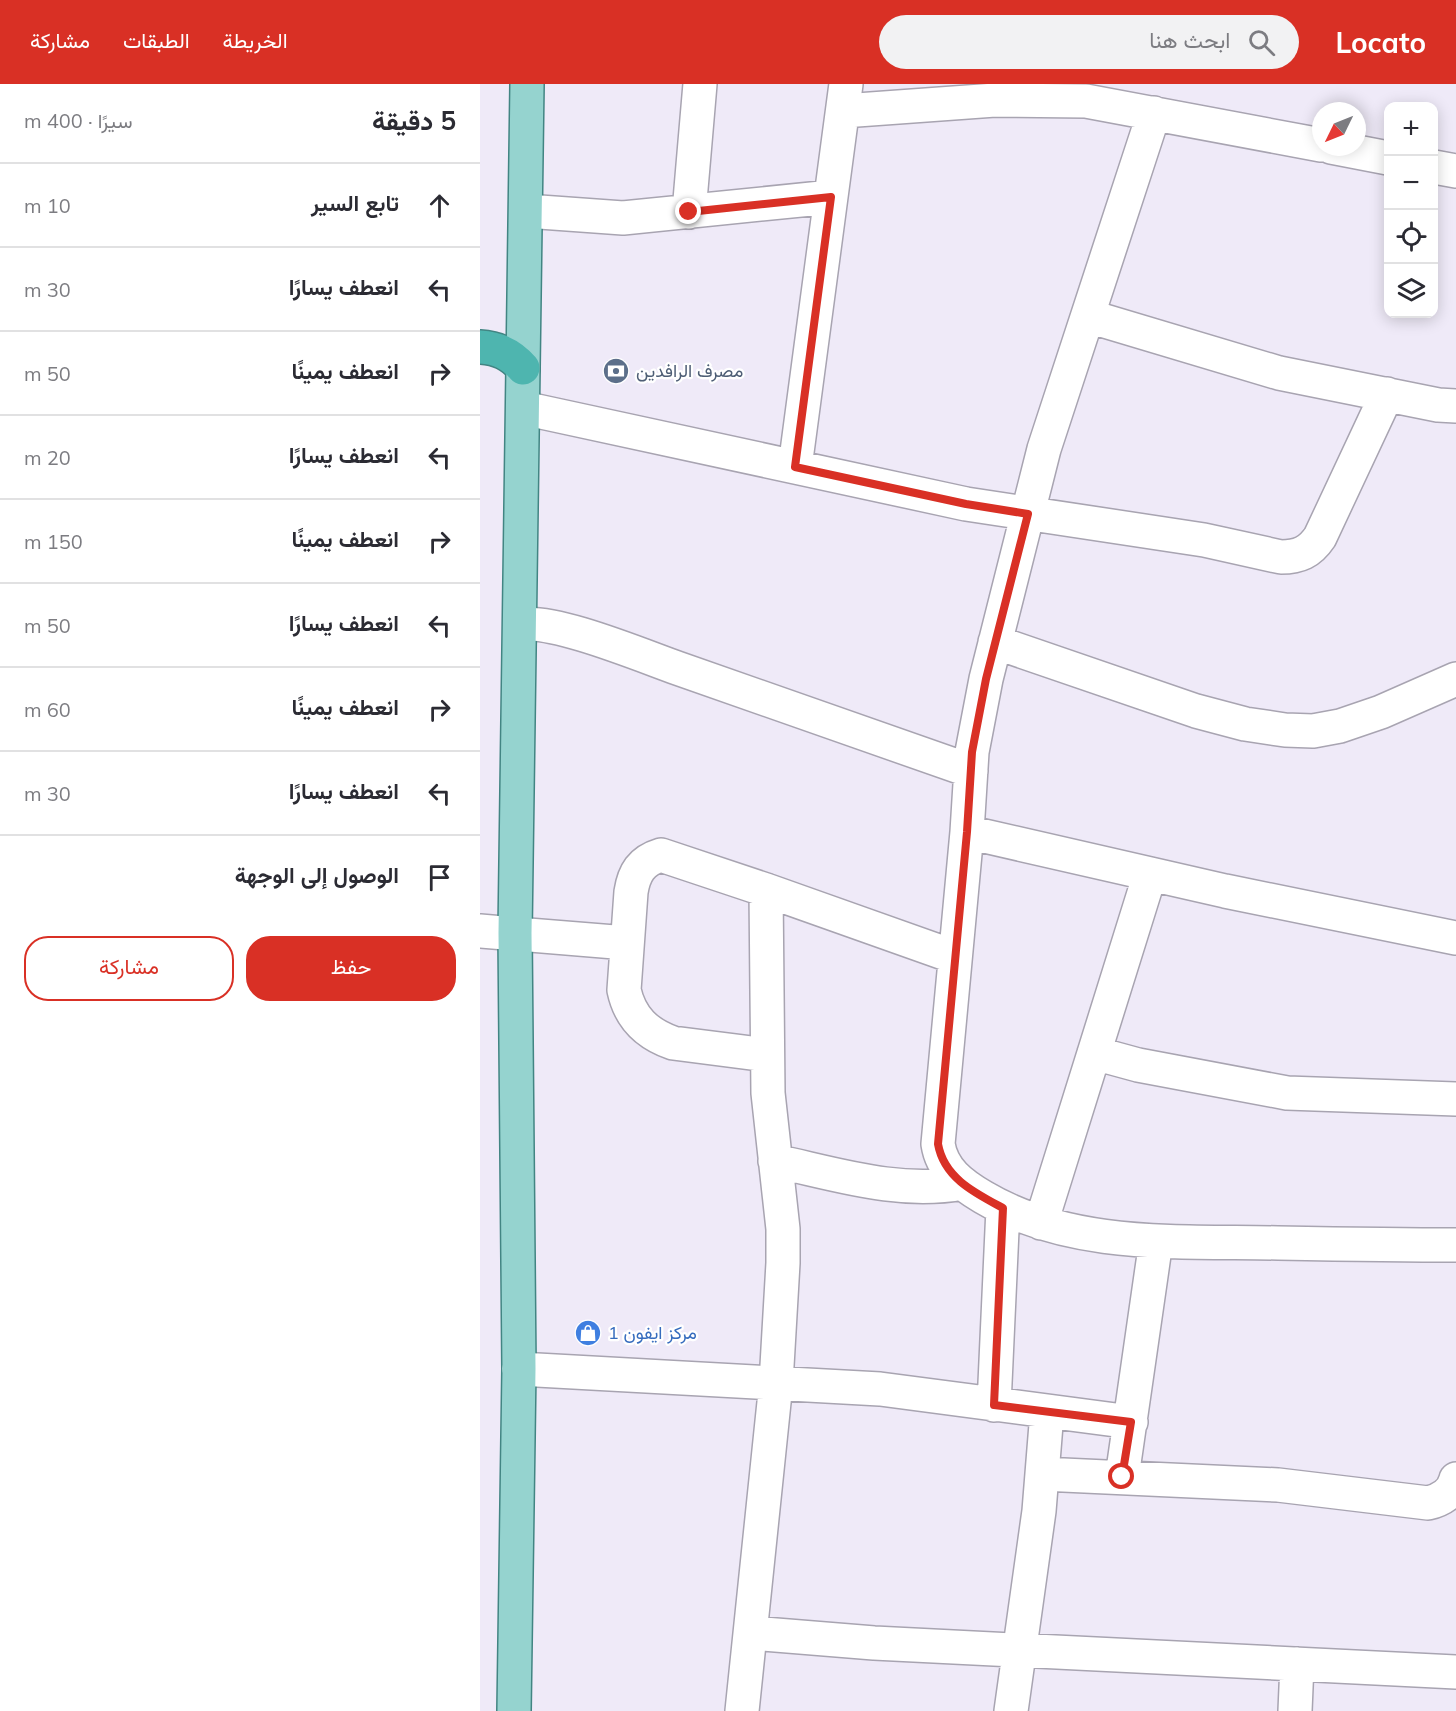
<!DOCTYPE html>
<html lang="ar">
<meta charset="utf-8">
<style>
body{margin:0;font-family:Mulish,Vazirmatn,sans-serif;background:#f2f2f3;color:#2b2b33;direction:rtl}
.controls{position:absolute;right:18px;top:18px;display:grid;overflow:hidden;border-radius:12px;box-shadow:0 3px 15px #0003}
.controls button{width:54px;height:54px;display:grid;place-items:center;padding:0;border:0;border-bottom:2px solid #e1e1e2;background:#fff;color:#2b2b33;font:30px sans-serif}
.compass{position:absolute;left:832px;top:18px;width:54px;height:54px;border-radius:50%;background:#fff;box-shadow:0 3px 15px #0003;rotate:227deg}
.stop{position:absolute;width:18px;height:18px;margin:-14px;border:4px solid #d93025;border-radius:50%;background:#fff}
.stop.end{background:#d93025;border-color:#fff;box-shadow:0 2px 6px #0008}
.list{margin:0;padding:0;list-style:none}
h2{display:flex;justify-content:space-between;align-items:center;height:78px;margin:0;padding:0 24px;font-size:26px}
h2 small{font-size:20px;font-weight:400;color:#7c7c81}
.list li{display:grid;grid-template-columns:39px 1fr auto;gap:18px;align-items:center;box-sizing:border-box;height:84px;padding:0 24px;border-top:2px solid #e1e1e2}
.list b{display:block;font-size:22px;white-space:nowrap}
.list em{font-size:20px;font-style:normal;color:#7c7c81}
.actions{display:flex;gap:12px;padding:18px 24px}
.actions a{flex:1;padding:14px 0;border:2px solid #d93025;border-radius:24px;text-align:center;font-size:21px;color:#d93025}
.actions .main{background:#d93025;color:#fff}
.icon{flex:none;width:33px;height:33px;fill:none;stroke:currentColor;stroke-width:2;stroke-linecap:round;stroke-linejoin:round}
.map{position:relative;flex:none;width:976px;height:1627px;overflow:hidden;direction:ltr}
header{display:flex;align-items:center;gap:36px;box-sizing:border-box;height:84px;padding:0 30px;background:#d93025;color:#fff}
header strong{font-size:28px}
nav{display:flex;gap:33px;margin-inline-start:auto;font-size:21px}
.search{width:420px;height:54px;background:#f2f2f3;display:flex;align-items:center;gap:15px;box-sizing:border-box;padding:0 21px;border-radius:33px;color:#7c7c81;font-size:22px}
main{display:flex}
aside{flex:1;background:#fff}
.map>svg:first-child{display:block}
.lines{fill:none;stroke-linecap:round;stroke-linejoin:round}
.minor-casing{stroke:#a8a4b1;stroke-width:36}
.major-casing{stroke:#428583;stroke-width:36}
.highway-casing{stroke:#428583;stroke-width:36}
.minor{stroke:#fff;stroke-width:33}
.major{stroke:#95d3cf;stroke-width:33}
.highway{stroke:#4eb5af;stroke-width:33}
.route{stroke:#d93025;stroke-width:8}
.labels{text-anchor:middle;stroke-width:4.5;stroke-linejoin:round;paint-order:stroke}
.service-label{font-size:18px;fill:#4e5e75;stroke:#fff;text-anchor:start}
.shop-label{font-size:18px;fill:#366cbe;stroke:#fff;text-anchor:start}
</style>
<header>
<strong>Locato</strong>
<div class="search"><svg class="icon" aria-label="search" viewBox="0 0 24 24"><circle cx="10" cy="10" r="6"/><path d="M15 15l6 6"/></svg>ابحث هنا</div>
<nav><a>الخريطة</a><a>الطبقات</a><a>مشاركة</a></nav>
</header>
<main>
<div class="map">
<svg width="976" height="1627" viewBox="0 0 976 1627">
<rect width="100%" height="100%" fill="#efeaf8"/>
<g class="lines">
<g class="minor-casing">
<path id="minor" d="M 363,27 L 515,16 L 606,17 L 841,61
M 674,29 L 564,365 L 506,595 L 492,668 L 487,748 L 458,1060 C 462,1086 481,1100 503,1113 C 591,1165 699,1157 798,1159 C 857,1160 917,1161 976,1161
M 851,63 L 908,74
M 954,83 L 976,87
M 46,127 L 143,134 L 351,113
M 209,128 L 220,0
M 608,232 L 799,289 L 958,321 L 976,322
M 43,324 L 486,420 L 724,456 L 801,473 C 819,473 830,468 840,453 L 907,310
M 315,383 L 366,0
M 40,541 C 72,534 163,572 197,584 C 295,618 393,652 491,687
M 515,558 L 716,627 L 765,640 L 805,646 L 833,647 L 860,642 L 901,628 L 976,595
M 487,748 L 745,807 L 976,854
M 0,847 L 147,859
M 614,969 L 658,981 L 807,1009 L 976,1015
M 287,971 L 193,959 C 167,950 150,934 144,906 L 151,808 C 154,789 161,777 181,771 L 286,806 L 475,873
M 295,1077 C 356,1090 420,1111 482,1099
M 561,1139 L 670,790
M 39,1285 L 400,1305 L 651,1338
M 514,1321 L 523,1124
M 562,1390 L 798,1401 L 948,1419 C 961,1416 973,1409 976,1395
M 642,1393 L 676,1157
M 271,1549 L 394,1559 L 976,1588
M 262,1627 L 296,1299 L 303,1179 L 303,1145 L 288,1009 L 286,806
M 531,1627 L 559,1427 L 567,1328
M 815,1627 L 817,1580"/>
</g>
<g class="major-casing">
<path id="major" d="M 34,1627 L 39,1285 L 35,849 L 47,0"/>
</g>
<g class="highway-casing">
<path id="highway" d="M 0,263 C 18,264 31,270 43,284"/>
</g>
<use href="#minor" class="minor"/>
<use href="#major" class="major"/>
<use href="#highway" class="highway"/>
</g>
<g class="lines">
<path class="route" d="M 209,128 L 351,113 L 315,383 L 486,420 L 548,430 L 506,595 L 492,668 L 487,748 L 458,1060 C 464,1094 495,1109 523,1124 L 514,1321 L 651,1338 L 642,1393"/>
</g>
<defs>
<g id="bank-disc" transform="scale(1.35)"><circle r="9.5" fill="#5c6f8a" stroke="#fff"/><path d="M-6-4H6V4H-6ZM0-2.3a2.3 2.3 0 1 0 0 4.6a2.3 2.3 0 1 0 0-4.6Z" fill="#fff"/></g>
<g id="shop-disc" transform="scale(1.35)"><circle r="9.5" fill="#3f7fe0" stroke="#fff"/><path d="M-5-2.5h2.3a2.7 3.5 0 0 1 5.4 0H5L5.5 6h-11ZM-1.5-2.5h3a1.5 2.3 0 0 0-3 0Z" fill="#fff"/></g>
</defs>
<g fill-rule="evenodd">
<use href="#bank-disc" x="136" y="287"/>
<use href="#shop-disc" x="108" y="1249"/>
</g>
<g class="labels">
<g class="service-label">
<text x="156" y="293">مصرف الرافدين</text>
</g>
<g class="shop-label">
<text x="128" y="1255">مركز ايفون 1</text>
</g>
</g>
</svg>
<div class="controls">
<button>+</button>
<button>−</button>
<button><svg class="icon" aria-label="locate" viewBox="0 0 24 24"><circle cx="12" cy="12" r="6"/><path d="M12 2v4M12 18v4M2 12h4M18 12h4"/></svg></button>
<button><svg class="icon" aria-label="layers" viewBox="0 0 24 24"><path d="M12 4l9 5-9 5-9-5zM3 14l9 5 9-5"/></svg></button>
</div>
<svg class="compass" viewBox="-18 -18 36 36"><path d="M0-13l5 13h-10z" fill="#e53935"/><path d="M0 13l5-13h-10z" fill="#7c7c81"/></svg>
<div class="stop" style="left:642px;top:1393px"></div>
<div class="stop end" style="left:209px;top:128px"></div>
</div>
<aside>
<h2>5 دقيقة<small>سيرًا · 400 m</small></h2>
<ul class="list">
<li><svg class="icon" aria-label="ahead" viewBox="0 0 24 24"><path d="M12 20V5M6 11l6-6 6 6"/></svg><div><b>تابع السير</b></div><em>10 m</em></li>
<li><svg class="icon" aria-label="left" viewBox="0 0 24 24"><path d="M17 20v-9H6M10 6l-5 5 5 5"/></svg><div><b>انعطف يسارًا</b></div><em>30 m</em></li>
<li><svg class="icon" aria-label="right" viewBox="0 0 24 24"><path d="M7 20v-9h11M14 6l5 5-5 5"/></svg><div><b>انعطف يمينًا</b></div><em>50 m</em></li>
<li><svg class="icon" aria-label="left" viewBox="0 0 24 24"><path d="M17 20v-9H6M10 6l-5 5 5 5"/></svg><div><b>انعطف يسارًا</b></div><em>20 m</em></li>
<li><svg class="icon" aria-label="right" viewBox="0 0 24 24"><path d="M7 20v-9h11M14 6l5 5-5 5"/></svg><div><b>انعطف يمينًا</b></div><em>150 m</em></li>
<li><svg class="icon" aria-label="left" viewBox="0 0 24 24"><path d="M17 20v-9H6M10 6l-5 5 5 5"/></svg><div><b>انعطف يسارًا</b></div><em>50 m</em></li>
<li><svg class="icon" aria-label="right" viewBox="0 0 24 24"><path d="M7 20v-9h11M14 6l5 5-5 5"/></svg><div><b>انعطف يمينًا</b></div><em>60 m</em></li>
<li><svg class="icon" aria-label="left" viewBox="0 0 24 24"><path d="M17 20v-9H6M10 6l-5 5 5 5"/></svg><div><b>انعطف يسارًا</b></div><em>30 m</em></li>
<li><svg class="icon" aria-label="arrive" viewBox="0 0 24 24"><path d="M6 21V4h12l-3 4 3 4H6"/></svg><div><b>الوصول إلى الوجهة</b></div></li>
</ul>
<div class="actions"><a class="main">حفظ</a><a>مشاركة</a></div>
</aside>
</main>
